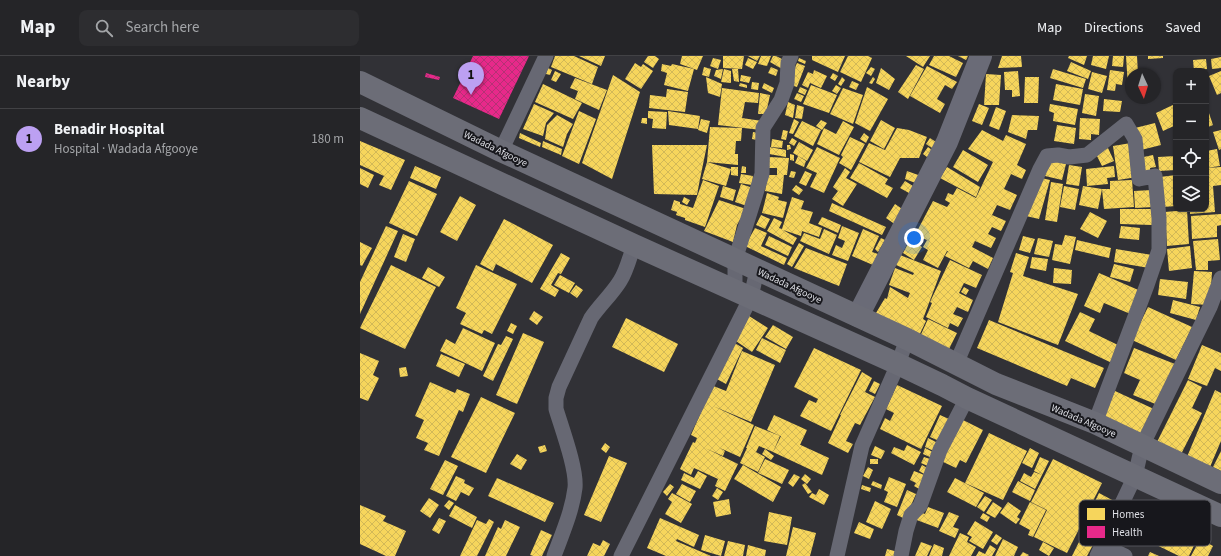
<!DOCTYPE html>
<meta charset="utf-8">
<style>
body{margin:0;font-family:"Source Sans 3",sans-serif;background:#2d2d30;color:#f1f3f6}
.controls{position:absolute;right:12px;top:12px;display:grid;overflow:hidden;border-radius:8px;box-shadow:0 1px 3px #0004}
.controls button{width:36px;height:36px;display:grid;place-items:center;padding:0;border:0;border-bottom:1px solid #424245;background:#252528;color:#f1f3f6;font:20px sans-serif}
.compass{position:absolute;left:765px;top:12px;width:36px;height:36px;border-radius:50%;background:#252528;box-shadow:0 1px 3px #0004;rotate:176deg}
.you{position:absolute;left:554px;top:182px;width:14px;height:14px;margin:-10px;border:3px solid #fff;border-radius:50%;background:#1a73e8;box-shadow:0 0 0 6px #1a73e833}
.badge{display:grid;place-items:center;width:26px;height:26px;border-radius:50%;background:#bca0f2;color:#111;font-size:13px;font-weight:700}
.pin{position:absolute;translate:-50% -33px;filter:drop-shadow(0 1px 2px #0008)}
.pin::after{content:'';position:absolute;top:21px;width:14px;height:12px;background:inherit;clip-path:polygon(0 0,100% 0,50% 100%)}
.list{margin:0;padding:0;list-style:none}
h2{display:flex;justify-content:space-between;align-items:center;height:52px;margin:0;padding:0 16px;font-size:17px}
h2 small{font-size:13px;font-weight:400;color:#a3a5a8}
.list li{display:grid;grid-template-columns:26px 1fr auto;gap:12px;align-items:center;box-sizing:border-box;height:60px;padding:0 16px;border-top:1px solid #424245}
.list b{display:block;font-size:15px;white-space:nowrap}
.list p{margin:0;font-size:13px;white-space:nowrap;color:#a3a5a8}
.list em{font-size:13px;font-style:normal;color:#a3a5a8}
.icon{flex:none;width:22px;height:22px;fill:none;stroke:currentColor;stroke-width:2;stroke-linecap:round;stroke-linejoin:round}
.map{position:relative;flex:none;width:861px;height:500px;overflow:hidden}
header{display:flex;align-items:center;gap:24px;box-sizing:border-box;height:56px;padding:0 20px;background:#252528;border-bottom:1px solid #424245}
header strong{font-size:19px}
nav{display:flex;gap:22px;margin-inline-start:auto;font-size:14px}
.search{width:280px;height:36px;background:#2d2d30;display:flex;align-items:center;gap:10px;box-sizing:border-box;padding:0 14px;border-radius:8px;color:#a3a5a8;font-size:15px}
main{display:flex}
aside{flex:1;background:#252528}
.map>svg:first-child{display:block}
.homes{fill:url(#homes-cross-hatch)}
.health{fill:url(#health-cross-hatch)}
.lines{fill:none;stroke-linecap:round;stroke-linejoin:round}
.street{stroke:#676873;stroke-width:15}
.secondary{stroke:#6a6b77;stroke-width:22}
.highway{stroke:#6c6d77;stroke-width:22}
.labels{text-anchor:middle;stroke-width:4;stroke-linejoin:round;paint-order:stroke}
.street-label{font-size:10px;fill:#dedfe5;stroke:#17171c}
.key{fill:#17171c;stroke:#535358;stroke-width:1}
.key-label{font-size:11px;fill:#dedfe5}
</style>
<header>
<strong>Map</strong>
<div class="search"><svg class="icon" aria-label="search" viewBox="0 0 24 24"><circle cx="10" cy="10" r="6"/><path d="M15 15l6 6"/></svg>Search here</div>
<nav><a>Map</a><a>Directions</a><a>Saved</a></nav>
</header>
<main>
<aside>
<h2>Nearby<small></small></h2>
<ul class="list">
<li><span class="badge">1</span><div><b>Benadir Hospital</b><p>Hospital · Wadada Afgooye</p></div><em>180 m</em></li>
</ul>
</aside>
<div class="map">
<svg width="861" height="500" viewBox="0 0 861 500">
<defs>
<pattern id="homes-cross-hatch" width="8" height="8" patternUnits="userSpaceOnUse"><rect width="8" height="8" fill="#f6d55c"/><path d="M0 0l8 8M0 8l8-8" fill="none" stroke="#d2b857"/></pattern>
<pattern id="health-cross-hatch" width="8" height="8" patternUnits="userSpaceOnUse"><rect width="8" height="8" fill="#e7298a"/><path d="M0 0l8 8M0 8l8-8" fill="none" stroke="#b63175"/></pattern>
</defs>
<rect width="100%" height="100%" fill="#313136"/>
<path class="homes" d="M 195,0 L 214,0 L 238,11 L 232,28 L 191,11 Z
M 219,0 L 245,0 L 241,10 Z
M 288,0 L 295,0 L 299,3 L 293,12 L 284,6 Z
M 322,0 L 343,0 L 337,14 L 320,8 Z
M 363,0 L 384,0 L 382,13 L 363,12 Z
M 388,0 L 400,0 L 397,5 Z
M 401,0 L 411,0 L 407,10 L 398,8 Z
M 413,0 L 416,0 L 426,5 L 422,13 L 410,6 Z
M 452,0 L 485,0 L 478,16 L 452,4 Z
M 488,0 L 508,0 L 512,2 L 501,26 L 480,16 Z
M 546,0 L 570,0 L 563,11 Z
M 574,0 L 589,0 L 603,7 L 596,21 L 569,9 Z
M 598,0 L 608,0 L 606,4 Z
M 642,0 L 661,0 L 662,11 L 638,12 Z
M 709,0 L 727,0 L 724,9 L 708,2 Z
M 733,0 L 749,0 L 746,13 L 731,9 Z
M 753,0 L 764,0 L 763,11 L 752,10 Z
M 766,0 L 777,0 L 778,18 L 771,18 L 771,32 L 768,32 Z
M 788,0 L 803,0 L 803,2 L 788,3 Z
M 861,1 L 861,12 L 852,13 L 851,3 Z
M 353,2 L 361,4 L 358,13 L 350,10 Z
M 388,2 L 397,6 L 393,13 L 385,9 Z
M 439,2 L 446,5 L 445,8 L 438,5 Z
M 846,3 L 847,13 L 834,15 L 833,4 Z
M 711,6 L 731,15 L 728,23 L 707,15 Z
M 275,7 L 281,11 L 283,8 L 293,15 L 281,33 L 265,23 Z
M 437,7 L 445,10 L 437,31 L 428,28 Z
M 302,8 L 311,10 L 312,8 L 334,13 L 328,35 L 304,29 L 307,17 L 301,15 Z
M 556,9 L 564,13 L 548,43 L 538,36 Z
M 567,10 L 597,26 L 592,33 L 585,29 L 577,43 L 585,48 L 580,57 L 550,40 Z
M 344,11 L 351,13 L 349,21 L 342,19 Z
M 411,11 L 418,14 L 416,20 L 408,17 Z
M 511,11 L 515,13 L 511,20 L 506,17 Z
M 188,12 L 192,14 L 190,19 L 186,18 Z
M 521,12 L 535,23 L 529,34 L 516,27 Z
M 363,13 L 361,23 L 354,20 L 356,14 Z
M 364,13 L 371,15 L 371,27 L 361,26 Z
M 372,13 L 378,13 L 379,26 L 374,25 Z
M 693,13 L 726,23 L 723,32 L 690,22 Z
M 454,14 L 467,20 L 461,32 L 450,27 L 448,32 L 442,29 L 448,16 L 453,18 Z
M 750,14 L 764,16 L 762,29 L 756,28 L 755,35 L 747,34 Z
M 195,15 L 201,18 L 196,26 L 191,24 Z
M 658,15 L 660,40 L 652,41 L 652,34 L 645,34 L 644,16 Z
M 861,15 L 861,37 L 857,39 L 849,20 Z
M 732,16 L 747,20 L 742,37 L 728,33 Z
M 793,16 L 793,18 L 783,18 L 783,17 Z
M 473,17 L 478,20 L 475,25 L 470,22 Z
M 626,18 L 641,19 L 639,49 L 624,49 Z
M 253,19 L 280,36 L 252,123 L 222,107 Z
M 381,19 L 391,21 L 389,27 L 380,25 Z
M 346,21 L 362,28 L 360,41 L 348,37 Z
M 482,21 L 485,24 L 481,30 L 478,28 Z
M 513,21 L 515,23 L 512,28 L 509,27 Z
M 665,21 L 679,21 L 678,47 L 664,47 Z
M 215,22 L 247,34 L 239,54 L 215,43 L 218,35 L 210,32 Z
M 492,25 L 499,28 L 496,34 L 489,31 Z
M 392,26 L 399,27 L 398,34 L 391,33 Z
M 380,27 L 387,29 L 387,32 L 379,30 Z
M 404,27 L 414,32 L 412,37 L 402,32 Z
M 183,28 L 222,47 L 213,63 L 175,46 Z
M 696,28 L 723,33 L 720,49 L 693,44 Z
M 451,29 L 477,39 L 469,57 L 443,48 Z
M 476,29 L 481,32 L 477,38 L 472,35 Z
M 440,31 L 447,34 L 445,39 L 438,36 Z
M 507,31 L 528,43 L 510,75 L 495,67 Z
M 362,32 L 399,37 L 398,47 L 385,46 L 382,62 L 402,65 L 401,74 L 358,69 Z
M 483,32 L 503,39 L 493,68 L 470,58 Z
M 307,33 L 328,36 L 325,56 L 289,52 L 290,39 L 306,41 Z
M 400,37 L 410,39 L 406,58 L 398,58 Z
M 437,37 L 444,40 L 441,46 L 434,43 Z
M 725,38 L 739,40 L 736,60 L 722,57 Z
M 744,43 L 762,45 L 760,56 L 743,55 Z
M 428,46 L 435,49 L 433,62 L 425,59 Z
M 174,48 L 194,57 L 186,67 L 183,80 L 163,73 Z
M 619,48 L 629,52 L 622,69 L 612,65 Z
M 690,48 L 718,53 L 715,69 L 693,65 L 694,57 L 689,55 Z
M 815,48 L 816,52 L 816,69 L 803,75 L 796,57 Z
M 846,48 L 853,69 L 846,72 Z
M 437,49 L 444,51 L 442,63 L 435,62 Z
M 636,51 L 646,55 L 639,74 L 629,70 Z
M 219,55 L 236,63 L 219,108 L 202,100 Z
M 288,55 L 307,56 L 306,73 L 292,72 L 293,63 L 288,62 Z
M 308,55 L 340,60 L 338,73 L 309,69 Z
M 197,59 L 213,68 L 207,78 L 203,91 L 185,83 L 187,69 Z
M 652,59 L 679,60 L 677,74 L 668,74 L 666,83 L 648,76 Z
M 282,62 L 287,62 L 287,68 L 281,67 Z
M 720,62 L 740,63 L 739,79 L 731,78 L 731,84 L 719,83 Z
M 341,63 L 350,65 L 347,77 L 338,74 Z
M 434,63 L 439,66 L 433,78 L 429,77 Z
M 461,64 L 467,67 L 462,74 L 456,70 Z
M 521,64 L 535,72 L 524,93 L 510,85 Z
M 442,65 L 461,74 L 453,90 L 434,80 Z
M 483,65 L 494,71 L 479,99 L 457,88 L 464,72 L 476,78 Z
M 795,67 L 801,89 L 781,94 L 775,72 Z
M 697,69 L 716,72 L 714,88 L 694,85 Z
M 350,71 L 382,72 L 381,85 L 376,85 L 375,98 L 378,98 L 378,109 L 347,106 Z
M 537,72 L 549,74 L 567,81 L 559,102 L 540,102 L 530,121 L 499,106 L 509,87 L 525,94 Z
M 423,74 L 428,75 L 426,84 L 421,83 Z
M 622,74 L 643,85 L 646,79 L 666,88 L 657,109 L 666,114 L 662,123 L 651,118 L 644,133 L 657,139 L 650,154 L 637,149 L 632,159 L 646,165 L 641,175 L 632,171 L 628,178 L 636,182 L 631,192 L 615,185 L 612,191 L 633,202 L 628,213 L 613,205 L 609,212 L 585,200 L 588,195 L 587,195 L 578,212 L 563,204 L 568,194 L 563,191 L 567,184 L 555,179 L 573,145 L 587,151 L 590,147 L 585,144 L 588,137 L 593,139 L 597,132 L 616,142 L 633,106 L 608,93 Z
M 861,74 L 861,93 L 859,94 L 853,76 Z
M 393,76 L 398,77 L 397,84 L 392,83 Z
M 160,77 L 181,87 L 180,91 L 159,82 Z
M 504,77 L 509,81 L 506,87 L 500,83 Z
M 490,81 L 505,88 L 491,114 L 479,107 L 483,101 L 481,99 Z
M 432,82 L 437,85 L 434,90 L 429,87 Z
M 570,82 L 576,86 L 572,92 L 566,88 Z
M 412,83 L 423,85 L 422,92 L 411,91 Z
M 0,85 L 45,104 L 31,134 L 19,129 L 24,120 L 0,109 Z
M 183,85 L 202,93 L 201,99 L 182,91 Z
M 439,86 L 453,94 L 447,105 L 433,97 Z
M 771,87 L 777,121 L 758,124 L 753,90 Z
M 292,89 L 347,89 L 340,123 L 339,123 L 340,123 L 337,139 L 294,138 Z
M 427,89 L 430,89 L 431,93 L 427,94 Z
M 409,91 L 426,94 L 426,101 L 409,98 Z
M 457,91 L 480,102 L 464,137 L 450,131 L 457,117 L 446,112 Z
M 568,91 L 572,94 L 567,101 L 563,98 Z
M 748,92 L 754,105 L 742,110 L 736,98 Z
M 857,93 L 860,110 L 846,112 L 846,95 Z
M 603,94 L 628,109 L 618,126 L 593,111 Z
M 430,98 L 434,99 L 434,105 L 430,104 Z
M 793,99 L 796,111 L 790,112 L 791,120 L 783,121 L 779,102 Z
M 438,100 L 446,105 L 444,111 L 435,107 Z
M 816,100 L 816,114 L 799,115 L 798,101 Z
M 409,101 L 429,102 L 427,119 L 417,119 L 417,112 L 408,112 Z
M 689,104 L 706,108 L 702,124 L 685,120 Z
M 347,106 L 371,113 L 366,130 L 342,123 Z
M 499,107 L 528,123 L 525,128 L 533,132 L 527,142 L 490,122 Z
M 709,109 L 722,111 L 719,130 L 706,128 Z
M 55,110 L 81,121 L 76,133 L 50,122 Z
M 382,110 L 386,111 L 386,117 L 381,117 Z
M 754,110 L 755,121 L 747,122 L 748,128 L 727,130 L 726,113 Z
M 371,111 L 378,111 L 378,120 L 371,119 Z
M 587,111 L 620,131 L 616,141 L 580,122 Z
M 861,111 L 861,129 L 853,130 L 855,156 L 830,158 L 830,153 L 846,153 L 846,112 Z
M 0,112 L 14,119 L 8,132 L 0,128 Z
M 485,112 L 490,116 L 486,122 L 497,128 L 483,150 L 472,143 L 478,135 L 473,131 Z
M 431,115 L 436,116 L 434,122 L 429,121 Z
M 445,115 L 452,118 L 446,130 L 439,127 Z
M 547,115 L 561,120 L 558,128 L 545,123 Z
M 381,118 L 393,120 L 392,129 L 379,127 Z
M 408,119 L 424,119 L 422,138 L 405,135 Z
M 816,119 L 816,150 L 803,151 L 800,121 Z
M 677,121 L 690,124 L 679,163 L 666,160 Z
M 343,124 L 359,130 L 345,171 L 325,164 L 325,162 L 316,159 L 317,156 L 311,154 L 314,144 L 320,146 L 320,148 L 333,152 Z
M 772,124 L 774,151 L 744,153 L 742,133 L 750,133 L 750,125 Z
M 49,125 L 77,138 L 57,180 L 29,167 Z
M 545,125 L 553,130 L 549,137 L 540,132 Z
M 691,126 L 703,128 L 697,166 L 685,164 Z
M 381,128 L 393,132 L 387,150 L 375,146 Z
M 436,129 L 443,134 L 439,139 L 432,134 Z
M 363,130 L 376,134 L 373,145 L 360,141 Z
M 704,130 L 719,133 L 715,154 L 700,151 Z
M 723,130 L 742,133 L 738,153 L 719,149 Z
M 792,134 L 793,151 L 775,152 L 774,135 Z
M 407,137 L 419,141 L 418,144 L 427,146 L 423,162 L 402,157 Z
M 100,140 L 116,149 L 97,185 L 80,176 Z
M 324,141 L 330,144 L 327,149 L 322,146 Z
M 432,141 L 444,145 L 441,153 L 453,156 L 449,167 L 462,172 L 459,181 L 442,175 L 441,180 L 423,174 L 437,182 L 433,189 L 407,175 L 414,162 L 422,166 L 419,172 L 422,173 Z
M 359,144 L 386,153 L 377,169 L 373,186 L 344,175 Z
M 472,147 L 526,171 L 522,179 L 469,155 Z
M 535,148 L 545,155 L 536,169 L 526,162 Z
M 760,153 L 792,153 L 792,169 L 760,168 Z
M 827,154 L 829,188 L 807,190 L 805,156 Z
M 730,156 L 747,165 L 738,182 L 720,173 Z
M 861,158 L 861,169 L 857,170 L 857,181 L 832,183 L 831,160 Z
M 401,159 L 410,163 L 405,173 L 396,169 Z
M 462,161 L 481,169 L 478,177 L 458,168 Z
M 144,163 L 193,189 L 172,227 L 136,208 L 133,215 L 120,208 Z
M 26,170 L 38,175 L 0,258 L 0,226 Z
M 482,170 L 499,177 L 488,205 L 472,199 L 476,189 L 482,192 L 485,185 L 478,182 Z
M 761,170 L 780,172 L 779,184 L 759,182 Z
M 395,172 L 407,177 L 401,190 L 427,202 L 424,209 L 385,190 Z
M 464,173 L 477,179 L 469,198 L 440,185 L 444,177 L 460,183 Z
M 503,173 L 519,180 L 512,196 L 518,198 L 513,209 L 492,200 Z
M 43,178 L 55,183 L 46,206 L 34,201 Z
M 705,179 L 716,181 L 710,208 L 692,204 L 695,188 L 702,189 Z
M 409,180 L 432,191 L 428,200 L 405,189 Z
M 663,180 L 675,183 L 670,197 L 659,194 Z
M 521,182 L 525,184 L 518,196 L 515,193 Z
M 678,182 L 693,185 L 689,201 L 674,198 Z
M 858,183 L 860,204 L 848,205 L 848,214 L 836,214 L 833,185 Z
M 550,184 L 562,191 L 554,204 L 543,197 Z
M 717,184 L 751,192 L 749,202 L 715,194 Z
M 0,186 L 12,192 L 2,210 L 0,209 Z
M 439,187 L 444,190 L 432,211 L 427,208 Z
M 830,190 L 832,212 L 809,215 L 807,193 Z
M 446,192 L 487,208 L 479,230 L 434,212 Z
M 756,193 L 792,199 L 789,212 L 754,206 Z
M 201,197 L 210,202 L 201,218 L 198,217 L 191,229 L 199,234 L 195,241 L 180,233 Z
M 656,197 L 669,201 L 663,220 L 718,238 L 698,289 L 638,266 L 653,217 L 650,216 Z
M 540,199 L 581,215 L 563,263 L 566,265 L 557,284 L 513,262 L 525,242 L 527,243 L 530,231 L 548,242 L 550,237 L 529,229 L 535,212 L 553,219 L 554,217 L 536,209 Z
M 672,201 L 688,203 L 686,215 L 670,212 Z
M 590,204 L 622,219 L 616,232 L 604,227 L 599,237 L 593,234 L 613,244 L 608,256 L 597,251 L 593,258 L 603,262 L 598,271 L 590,267 L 588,272 L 566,261 L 572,247 L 570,246 Z
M 754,208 L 774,213 L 770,226 L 750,221 Z
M 31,209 L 76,231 L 45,293 L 0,272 Z
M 116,209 L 157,228 L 132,278 L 124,274 L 122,278 L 100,268 L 106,257 L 96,252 Z
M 68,211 L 85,221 L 79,231 L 62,222 Z
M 694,212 L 712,214 L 711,228 L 693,227 Z
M 834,215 L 852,216 L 850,249 L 831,248 Z
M 739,217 L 783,236 L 773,259 L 744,247 L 740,257 L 724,250 Z
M 200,219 L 215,227 L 209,237 L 194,229 Z
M 800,223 L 828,226 L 826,243 L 798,239 Z
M 216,229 L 223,234 L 217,242 L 210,237 Z
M 604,231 L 609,234 L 606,239 L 601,236 Z
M 813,244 L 840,251 L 836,264 L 810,257 Z
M 788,251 L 832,271 L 816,304 L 772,284 Z
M 174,255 L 183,261 L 177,269 L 169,263 Z
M 720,256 L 735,263 L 729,275 L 760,290 L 752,307 L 705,285 Z
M 389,260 L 408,272 L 392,296 L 373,283 Z
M 266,262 L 318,288 L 304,316 L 252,291 Z
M 568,263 L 597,277 L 586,299 L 558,285 Z
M 629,264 L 744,312 L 735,332 L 711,322 L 707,330 L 617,292 Z
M 151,267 L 157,270 L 153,278 L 147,275 Z
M 413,269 L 433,281 L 426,293 L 405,281 Z
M 103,272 L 135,287 L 122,315 L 80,295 L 86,283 L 95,288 Z
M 163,277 L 184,286 L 157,348 L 136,339 Z
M 146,280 L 153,283 L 133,325 L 123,320 L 138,288 L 141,289 Z
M 402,282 L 426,294 L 420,307 L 396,294 Z
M 373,286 L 383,292 L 366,328 L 355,322 Z
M 842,289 L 861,297 L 861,315 L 855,312 L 847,330 L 828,323 Z
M 454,292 L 501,314 L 471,375 L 440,360 L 449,344 L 456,347 L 458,343 L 434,331 Z
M 774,292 L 815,308 L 798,349 L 773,339 L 780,324 L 764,317 Z
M 382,295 L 415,309 L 391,366 L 353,350 L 394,369 L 380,401 L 360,392 L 365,395 L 363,400 L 345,392 L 378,408 L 365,435 L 355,430 L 358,423 L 334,412 L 331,419 L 320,413 L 333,386 L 335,387 L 337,382 L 331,379 L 345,347 L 351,329 L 366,335 Z
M 0,297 L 19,305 L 13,319 L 19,322 L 8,345 L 0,342 Z
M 81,298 L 105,308 L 99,321 L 76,310 Z
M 46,311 L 48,320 L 40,321 L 39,312 Z
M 502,316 L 512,322 L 505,336 L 515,341 L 500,369 L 495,367 L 486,385 L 493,388 L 488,397 L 468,387 L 481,359 L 480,359 Z
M 828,324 L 842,331 L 832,352 L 842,357 L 818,404 L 794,392 Z
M 514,325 L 520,328 L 515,338 L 509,335 Z
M 70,326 L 95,337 L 97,333 L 110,338 L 103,356 L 99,354 L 79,400 L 64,394 L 68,387 L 56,382 L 64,364 L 55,360 Z
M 537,329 L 582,350 L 561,393 L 520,373 L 525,362 L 530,365 L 534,357 L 526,353 Z
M 855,334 L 861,337 L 861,385 L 847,418 L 824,408 Z
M 755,335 L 796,354 L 780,387 L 739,368 Z
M 121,341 L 155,357 L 126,417 L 91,401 Z
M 414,359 L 447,374 L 440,389 L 407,374 Z
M 580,359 L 589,363 L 579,385 L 570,381 Z
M 599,362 L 623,374 L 606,407 L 600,404 L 596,412 L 579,404 Z
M 395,370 L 420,380 L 413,396 L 399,390 L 396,396 L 405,401 L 398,416 L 380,407 L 387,392 L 386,392 Z
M 629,377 L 667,395 L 643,444 L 605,427 Z
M 421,380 L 469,402 L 462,419 L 413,396 Z
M 568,382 L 578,387 L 574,395 L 565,391 Z
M 245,387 L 250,391 L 246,397 L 241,393 Z
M 185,389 L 187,395 L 180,397 L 178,391 Z
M 547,389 L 561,396 L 554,409 L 531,397 L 534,391 L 544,395 Z
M 515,390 L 525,395 L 521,403 L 511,399 Z
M 565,392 L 575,397 L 572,402 L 563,398 Z
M 670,392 L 679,397 L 672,412 L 662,407 Z
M 405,393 L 414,400 L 411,404 L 402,398 Z
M 861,395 L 861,415 L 853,411 Z
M 157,398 L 167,404 L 161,414 L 150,408 Z
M 249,400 L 267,407 L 241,466 L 224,459 Z
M 564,401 L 573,404 L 570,411 L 561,407 Z
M 680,401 L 689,405 L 682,419 L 674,415 Z
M 405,403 L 429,414 L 422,428 L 398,417 Z
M 510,403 L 518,403 L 518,408 L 510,408 Z
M 693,403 L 742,427 L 707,497 L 674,481 L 687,454 L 671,446 Z
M 85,404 L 98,410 L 83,439 L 70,433 Z
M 383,409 L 421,431 L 413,446 L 374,423 Z
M 562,409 L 569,413 L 566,419 L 559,415 Z
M 508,411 L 513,414 L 509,423 L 503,420 Z
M 338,415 L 347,420 L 340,433 L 321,424 L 324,417 L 334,422 Z
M 554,415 L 567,420 L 561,434 L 554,430 L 556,427 L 550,424 Z
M 674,416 L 682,419 L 675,433 L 660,425 L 664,417 L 671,421 Z
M 434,418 L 440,421 L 433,431 L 428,427 Z
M 445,418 L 451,423 L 447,428 L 441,423 Z
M 96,420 L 105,424 L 104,427 L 114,432 L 109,440 L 101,436 L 96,445 L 86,440 Z
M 529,421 L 546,428 L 537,451 L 524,446 L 528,436 L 524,434 Z
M 137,422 L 194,447 L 185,466 L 128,440 Z
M 595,422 L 624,437 L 616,451 L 587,436 Z
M 513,425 L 522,429 L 521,433 L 511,429 Z
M 658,425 L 675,434 L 670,445 L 652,436 Z
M 445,427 L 452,436 L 448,438 L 442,429 Z
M 310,428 L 314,431 L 307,440 L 303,436 Z
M 322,428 L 336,435 L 330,446 L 316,438 Z
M 502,429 L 511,432 L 510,436 L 501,433 Z
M 357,432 L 363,436 L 358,444 L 352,440 Z
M 459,433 L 469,439 L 464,449 L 449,441 L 452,437 L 456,439 Z
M 547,434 L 556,438 L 545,463 L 537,459 Z
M 312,437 L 332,448 L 321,467 L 305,458 L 312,446 L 308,443 Z
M 739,437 L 754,445 L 739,477 L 723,470 Z
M 625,440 L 632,444 L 624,456 L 617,451 Z
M 69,442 L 79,449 L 70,462 L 60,455 Z
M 369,443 L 371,458 L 356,461 L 353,446 Z
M 805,443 L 832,456 L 828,463 L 802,450 Z
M 89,444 L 94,447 L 89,454 L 84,450 Z
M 515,445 L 531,453 L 522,473 L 506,466 Z
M 633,446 L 642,452 L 635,462 L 626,457 Z
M 648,446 L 661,455 L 657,461 L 660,463 L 656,468 L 640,457 Z
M 670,446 L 686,454 L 673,481 L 668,479 L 670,474 L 659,468 Z
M 0,449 L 26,460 L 23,465 L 46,475 L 35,500 L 26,500 L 0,488 Z
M 95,449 L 117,461 L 112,472 L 89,460 Z
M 568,451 L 584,457 L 578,472 L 554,463 L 557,455 L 565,458 Z
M 409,456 L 432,461 L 427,489 L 404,485 Z
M 589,456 L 599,460 L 593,471 L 599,473 L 595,482 L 579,475 Z
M 788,456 L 838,481 L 829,500 L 819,500 L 776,479 Z
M 623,457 L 630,461 L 627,466 L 620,462 Z
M 79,462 L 86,465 L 79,478 L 72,474 Z
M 300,462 L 339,479 L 334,491 L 317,483 L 316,485 L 351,500 L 306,500 L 287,492 Z
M 129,463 L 134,466 L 117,500 L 100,500 L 117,464 L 126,468 Z
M 145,464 L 160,471 L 146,500 L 125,500 L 138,471 L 141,473 Z
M 615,465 L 633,476 L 623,493 L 609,485 L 612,481 L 607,478 Z
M 499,466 L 514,473 L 510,483 L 494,477 Z
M 433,471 L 456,477 L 450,500 L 426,500 Z
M 181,474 L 192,479 L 182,500 L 173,500 L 170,499 Z
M 725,474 L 738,480 L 727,500 L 712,500 Z
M 600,477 L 609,481 L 607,486 L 616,491 L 611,500 L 589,500 Z
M 636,478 L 642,482 L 637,489 L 631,485 Z
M 345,479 L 365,485 L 361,500 L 341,494 Z
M 643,483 L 658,491 L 654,500 L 635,500 Z
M 840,483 L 853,490 L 848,500 L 831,500 Z
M 243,484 L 250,488 L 244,500 L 227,500 L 233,487 L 240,490 Z
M 368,485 L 385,489 L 383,500 L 364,500 Z
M 561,486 L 572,490 L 567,500 L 555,500 Z
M 683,486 L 694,492 L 689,500 L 679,494 Z
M 574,488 L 584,492 L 582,500 L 569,500 Z
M 388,489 L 406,494 L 405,500 L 386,500 Z
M 630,489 L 636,493 L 632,500 L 616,500 L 619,495 L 625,498 Z
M 527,493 L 538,496 L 537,500 L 525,500 Z
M 663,496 L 669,499 L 668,500 L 660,500 Z
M 790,496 L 799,500 L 788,500 Z"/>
<path class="health" d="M 113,0 L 169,0 L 139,63 L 93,42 Z
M 66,17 L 80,21 L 79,24 L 65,21 Z"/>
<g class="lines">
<path class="street" d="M 141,95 L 186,0
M 375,235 L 375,204 L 402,118 L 403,72 L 421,44 L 427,27 L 428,7 L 431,0
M 596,308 L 680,113 L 687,100 L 698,99 L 709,101 L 727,99 L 766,68 L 775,83 L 779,123 L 795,120 L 799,162 L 799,194 L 787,229 L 735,367
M 742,489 L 765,500
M 194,500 C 202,478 212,456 215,432 C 217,413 202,373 196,353 L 196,342 L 199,331 L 231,262 C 240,249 252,238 260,225 C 267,214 270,200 274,189
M 261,500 L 391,241 L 397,214
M 477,500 L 502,390 L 538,308 L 547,283
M 541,500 L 546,475 L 551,459 L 560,450 L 580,394 L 607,342
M 737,500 L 775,420 L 782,390 L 850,251 L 861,222"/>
<path class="secondary" d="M 498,260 L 587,86 L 621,0"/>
<path class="highway" d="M 0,26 L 141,95 L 547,283 L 636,328 L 735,367 L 861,427
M 0,62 L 274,189 L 538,308 L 582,329 L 607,342 L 861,460"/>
</g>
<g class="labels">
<g class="street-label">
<text transform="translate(136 92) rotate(26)" y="4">Wadada Afgooye</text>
<text transform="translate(430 229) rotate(25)" y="4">Wadada Afgooye</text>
<text transform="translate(724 364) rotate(23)" y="4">Wadada Afgooye</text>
</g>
</g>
<rect x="719" y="444" width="132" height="46" rx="6" class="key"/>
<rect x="727" y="452" width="18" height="12" fill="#f6d55c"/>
<rect x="727" y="470" width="18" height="12" fill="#e7298a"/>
<g class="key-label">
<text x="752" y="462">Homes</text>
<text x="752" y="480">Health</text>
</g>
</svg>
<div class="controls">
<button>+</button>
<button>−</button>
<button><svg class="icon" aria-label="locate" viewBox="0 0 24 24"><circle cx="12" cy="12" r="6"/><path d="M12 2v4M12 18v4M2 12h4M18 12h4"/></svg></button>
<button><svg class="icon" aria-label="layers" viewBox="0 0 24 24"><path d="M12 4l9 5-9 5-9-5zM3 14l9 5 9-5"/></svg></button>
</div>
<svg class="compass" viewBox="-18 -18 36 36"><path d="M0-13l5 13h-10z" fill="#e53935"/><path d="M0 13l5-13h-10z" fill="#a3a5a8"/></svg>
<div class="you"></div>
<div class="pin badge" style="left:111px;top:39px">1</div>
</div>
</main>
